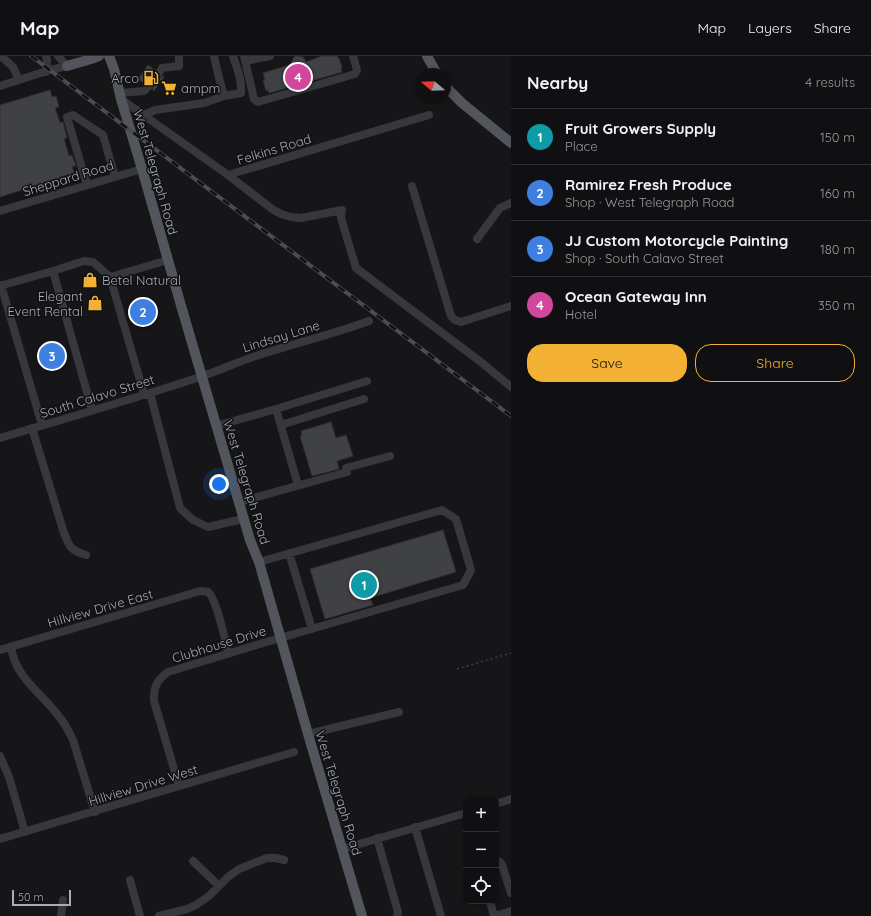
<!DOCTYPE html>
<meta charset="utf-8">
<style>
body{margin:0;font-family:Quicksand,sans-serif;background:#1e1e20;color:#f1f3f6}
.controls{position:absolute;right:12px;bottom:12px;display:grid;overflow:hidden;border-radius:8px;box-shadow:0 2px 6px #0003}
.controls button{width:36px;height:36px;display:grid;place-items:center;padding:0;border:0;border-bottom:1px solid #303032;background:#101012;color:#f1f3f6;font:20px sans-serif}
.compass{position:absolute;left:415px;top:12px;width:36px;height:36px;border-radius:50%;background:#101012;box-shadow:0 2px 6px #0003;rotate:289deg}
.scale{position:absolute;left:12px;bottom:10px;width:59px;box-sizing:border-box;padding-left:4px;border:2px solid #a8adb8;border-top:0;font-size:11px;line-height:14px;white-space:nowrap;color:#a8adb8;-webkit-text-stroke:3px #111113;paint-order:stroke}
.you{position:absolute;left:219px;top:428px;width:14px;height:14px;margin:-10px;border:3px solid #fff;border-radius:50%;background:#1a73e8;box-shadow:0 0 0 6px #1a73e833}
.badge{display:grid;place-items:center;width:26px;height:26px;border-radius:50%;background:#f2b134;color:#fff;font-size:13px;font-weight:700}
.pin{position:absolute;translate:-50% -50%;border:2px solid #fff;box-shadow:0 1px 4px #0006}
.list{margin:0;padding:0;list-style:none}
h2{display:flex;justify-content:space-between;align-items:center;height:52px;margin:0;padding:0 16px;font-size:17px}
h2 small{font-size:13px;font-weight:400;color:#9c9d9f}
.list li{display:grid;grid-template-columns:26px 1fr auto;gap:12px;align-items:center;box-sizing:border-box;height:56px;padding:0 16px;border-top:1px solid #303032}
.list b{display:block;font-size:15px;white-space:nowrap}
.list p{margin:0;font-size:13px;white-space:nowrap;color:#9c9d9f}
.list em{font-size:13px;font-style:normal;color:#9c9d9f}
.actions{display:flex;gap:8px;padding:12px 16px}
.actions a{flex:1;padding:9px 0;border:1px solid #f2b134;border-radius:16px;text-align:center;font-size:14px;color:#f2b134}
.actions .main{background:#f2b134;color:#111}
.icon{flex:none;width:22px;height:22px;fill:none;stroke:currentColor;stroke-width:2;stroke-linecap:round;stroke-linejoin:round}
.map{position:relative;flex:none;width:511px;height:860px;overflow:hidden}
header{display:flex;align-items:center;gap:24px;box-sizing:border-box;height:56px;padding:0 20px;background:#101012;border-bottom:1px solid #303032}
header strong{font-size:19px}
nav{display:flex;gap:22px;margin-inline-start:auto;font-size:14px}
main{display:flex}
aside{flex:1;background:#101012}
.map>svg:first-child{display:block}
.building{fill:#404145;stroke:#303034}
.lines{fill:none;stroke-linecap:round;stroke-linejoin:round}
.minor-tunnel{stroke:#333438;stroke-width:8;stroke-dasharray:8 4;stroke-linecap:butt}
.path{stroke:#3d3f44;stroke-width:1.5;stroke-dasharray:2 3;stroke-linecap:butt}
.minor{stroke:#37383d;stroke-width:8}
.major{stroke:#53555c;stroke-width:10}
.rail-casing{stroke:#4a4c52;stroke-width:4}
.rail{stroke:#111113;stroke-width:2.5;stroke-dasharray:8;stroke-linecap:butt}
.labels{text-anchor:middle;stroke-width:3;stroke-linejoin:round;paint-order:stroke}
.poi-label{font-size:13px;fill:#a8adb8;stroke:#111113;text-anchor:end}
.street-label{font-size:13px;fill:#a8adb8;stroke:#111113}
</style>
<header>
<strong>Map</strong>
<nav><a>Map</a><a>Layers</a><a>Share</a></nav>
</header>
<main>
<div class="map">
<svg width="511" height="860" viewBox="0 0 511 860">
<rect width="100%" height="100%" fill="#161618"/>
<path class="building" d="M 296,0 L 303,1 L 306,6 L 322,0 L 337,0 L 338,2 L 339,2 L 342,12 L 341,13 L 342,16 L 269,37 L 268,34 L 266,35 L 263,24 L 265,24 L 263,17 L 290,9 L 294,1 Z
M 148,9 L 155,14 L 154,17 L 156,21 L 159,22 L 164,20 L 164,21 L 154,35 L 153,34 L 153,30 L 152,27 L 147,26 L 144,27 L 138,23 Z
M 50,34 L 52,41 L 56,40 L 59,51 L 55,52 L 60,67 L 63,66 L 67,82 L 64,83 L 69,100 L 72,99 L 76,110 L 72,110 L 74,117 L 0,141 L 0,49 Z
M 331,366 L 336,382 L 346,379 L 353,400 L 337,405 L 339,413 L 312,420 L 300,380 L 302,380 L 301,375 Z
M 443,474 L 456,516 L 370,542 L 373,549 L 325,563 L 310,513 Z"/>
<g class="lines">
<path class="minor-tunnel" d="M 148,31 L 159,17"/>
<path class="path" d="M 457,613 L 511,597"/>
<path class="minor" d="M 1,0 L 13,11 L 19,24
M 46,0 L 47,4 L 46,16
M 214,0 L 218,18 L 224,40
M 244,0 L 254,43 L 258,46 L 355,18 L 357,14 L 353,0
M 245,5 L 270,0
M 159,17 L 162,12 L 179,10 L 179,0
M 0,30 L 50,14 L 67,10 L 58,0
M 120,37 L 144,35 L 148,31
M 121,43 L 228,119 L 429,59
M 144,59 L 155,54 L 204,47 L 224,40 L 241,37 C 242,24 237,12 233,0
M 228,119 L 272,153 L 281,158 L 291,161 L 301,162 L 342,154 L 341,162 L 356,212 L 481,306 L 511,331
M 87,129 L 67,61 L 73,59 L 103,79 L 115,121
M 412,130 L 451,260 L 455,264 L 461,266 L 511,250
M 0,155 L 142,113
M 477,183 L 500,152 L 511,147
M 53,215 L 84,205 L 93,206 L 110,221 L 144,338
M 110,221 L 168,204
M 1,229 L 42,369
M 0,230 L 53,215 L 92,354
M 150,337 L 180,452 L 193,464 L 208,471 L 243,463
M 276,353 L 298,429
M 281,369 L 364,343
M 216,370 L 276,353 L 367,325
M 32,372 L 63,474 C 69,490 69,494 86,499
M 0,382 C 67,362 134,343 200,321 C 218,315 235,307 253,301 C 292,288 331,279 369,265
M 239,446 L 347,416 L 346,412 L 390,400
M 289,497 L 312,573
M 208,536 C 216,542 226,586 228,598
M 11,591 C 16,622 39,635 57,658 C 64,666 69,675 73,684 L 95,756
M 0,594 L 190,538 L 200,535 L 208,536
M 308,678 L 399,656
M 0,700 L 9,721 L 25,776
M 179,730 L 154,645 C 153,632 157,624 168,616 L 263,587 L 463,529 L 471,514 L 456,463 L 442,454 L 259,506
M 496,748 L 511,743
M 415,771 L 441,860
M 377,782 L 398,856 L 397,860
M 0,783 L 294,696
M 342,793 L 466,757
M 193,805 L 219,830
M 496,805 L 500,806 L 502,809 L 511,837
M 130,824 L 140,860
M 490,845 L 494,860
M 61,860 L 63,844
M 159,860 L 187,853 L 196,849 L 209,840 L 228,821 L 239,813 L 254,807 L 267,802 L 276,802 L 284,804
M 495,860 L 511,855"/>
<path class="major" d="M 109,0 L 114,13 L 121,43 L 142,113 L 182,253 L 250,484 L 259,506 L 308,678 L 362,860
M 427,0 L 437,18
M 67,10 L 91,3 L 99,0
M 445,30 L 462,47 L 511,87"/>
<g class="rail-casing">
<path id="rail" d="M 31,0 L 511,360"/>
</g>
<use href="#rail" class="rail"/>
</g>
<defs>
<g id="fuel-bare" transform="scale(1.2)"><path d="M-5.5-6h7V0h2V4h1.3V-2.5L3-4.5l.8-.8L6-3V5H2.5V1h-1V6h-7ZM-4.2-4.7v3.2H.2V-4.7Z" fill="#f2b134" stroke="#111113" stroke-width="2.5" paint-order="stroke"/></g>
<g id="supermarket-bare" transform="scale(1.2)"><path d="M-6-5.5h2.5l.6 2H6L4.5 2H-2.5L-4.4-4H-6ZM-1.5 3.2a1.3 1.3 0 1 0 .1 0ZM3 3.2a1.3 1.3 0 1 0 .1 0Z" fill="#f2b134" stroke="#111113" stroke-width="2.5" paint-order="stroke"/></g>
<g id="shop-bare" transform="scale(1.2)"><path d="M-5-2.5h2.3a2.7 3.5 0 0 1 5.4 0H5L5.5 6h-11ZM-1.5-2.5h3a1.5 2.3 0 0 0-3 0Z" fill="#f2b134" stroke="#111113" stroke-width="2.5" paint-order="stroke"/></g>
</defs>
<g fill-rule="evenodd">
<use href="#fuel-bare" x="151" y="22"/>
<use href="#supermarket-bare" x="169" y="32"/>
<use href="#shop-bare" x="90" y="224"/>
<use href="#shop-bare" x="95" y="247"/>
</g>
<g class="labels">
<g class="poi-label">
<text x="139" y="27">Arco</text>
<text x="181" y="37" text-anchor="start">ampm</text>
<text x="102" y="229" text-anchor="start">Betel Natural</text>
<text x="83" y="245">Elegant<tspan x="83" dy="15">Event Rental</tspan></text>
</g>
<g class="street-label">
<text transform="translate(274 93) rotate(-17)" y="5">Felkins Road</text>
<text transform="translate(156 116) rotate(74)" y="5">West Telegraph Road</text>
<text transform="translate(68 122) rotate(-17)" y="5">Sheppard Road</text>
<text transform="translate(281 280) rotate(-17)" y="5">Lindsay Lane</text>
<text transform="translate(97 340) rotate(-17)" y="5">South Calavo Street</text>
<text transform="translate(247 426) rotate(73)" y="5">West Telegraph Road</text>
<text transform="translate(100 552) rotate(-16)" y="5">Hillview Drive East</text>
<text transform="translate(219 588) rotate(-17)" y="5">Clubhouse Drive</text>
<text transform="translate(143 729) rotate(-17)" y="5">Hillview Drive West</text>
<text transform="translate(339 737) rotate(73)" y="5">West Telegraph Road</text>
</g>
</g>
</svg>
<div class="controls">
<button>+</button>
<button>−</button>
<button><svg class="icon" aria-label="locate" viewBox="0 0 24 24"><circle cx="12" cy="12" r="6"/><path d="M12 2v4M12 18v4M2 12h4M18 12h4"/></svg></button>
</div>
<svg class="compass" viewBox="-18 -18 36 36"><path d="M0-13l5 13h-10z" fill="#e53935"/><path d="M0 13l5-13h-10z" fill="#9c9d9f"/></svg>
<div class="scale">50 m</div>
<div class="you"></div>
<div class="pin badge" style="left:364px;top:529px;background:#0f9aa8">1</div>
<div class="pin badge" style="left:143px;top:256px;background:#3f7fe0">2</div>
<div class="pin badge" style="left:52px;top:300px;background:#3f7fe0">3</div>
<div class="pin badge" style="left:298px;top:21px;background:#d1479c">4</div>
</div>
<aside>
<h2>Nearby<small>4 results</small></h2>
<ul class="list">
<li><span class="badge" style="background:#0f9aa8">1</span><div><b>Fruit Growers Supply</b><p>Place</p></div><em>150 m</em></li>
<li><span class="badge" style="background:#3f7fe0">2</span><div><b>Ramirez Fresh Produce</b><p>Shop · West Telegraph Road</p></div><em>160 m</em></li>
<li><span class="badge" style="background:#3f7fe0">3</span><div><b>JJ Custom Motorcycle Painting</b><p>Shop · South Calavo Street</p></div><em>180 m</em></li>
<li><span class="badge" style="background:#d1479c">4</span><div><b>Ocean Gateway Inn</b><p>Hotel</p></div><em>350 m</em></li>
</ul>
<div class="actions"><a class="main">Save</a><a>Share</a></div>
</aside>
</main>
